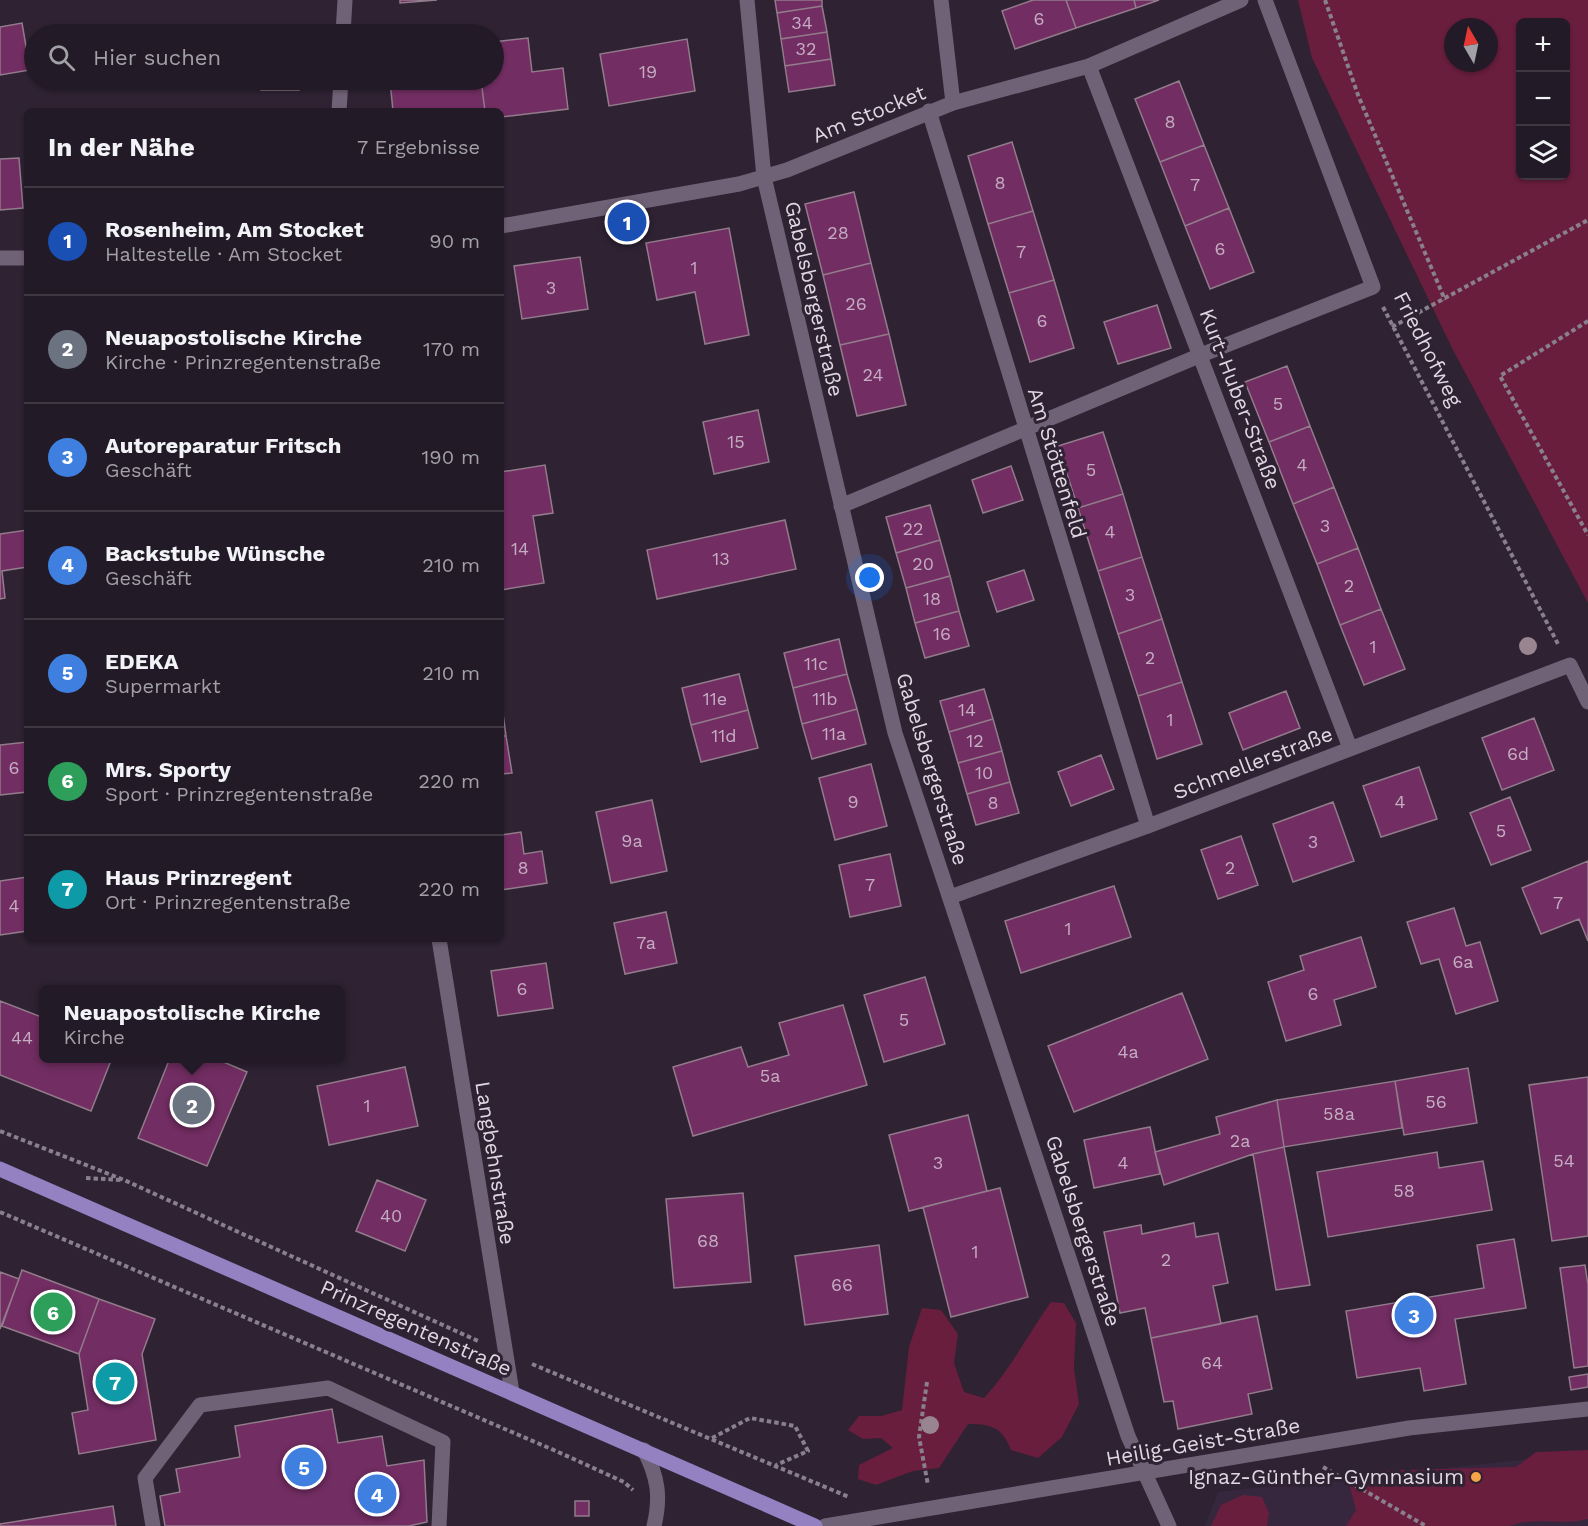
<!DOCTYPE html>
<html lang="de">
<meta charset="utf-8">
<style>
body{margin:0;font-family:"Work Sans",sans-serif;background:#2e2732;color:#f1f3f6}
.controls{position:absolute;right:18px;top:18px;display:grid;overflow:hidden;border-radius:9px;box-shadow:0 2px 4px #0004}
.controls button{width:54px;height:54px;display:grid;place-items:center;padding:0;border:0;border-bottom:2px solid #3f3843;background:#221a26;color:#f1f3f6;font:30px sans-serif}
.compass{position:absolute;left:1444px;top:18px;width:54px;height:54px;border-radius:50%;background:#221a26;box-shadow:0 2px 4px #0004;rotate:351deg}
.you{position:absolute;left:870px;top:578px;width:21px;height:21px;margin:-15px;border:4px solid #fff;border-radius:50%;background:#1a73e8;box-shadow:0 0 0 9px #1a73e833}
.badge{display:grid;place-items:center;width:39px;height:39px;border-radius:50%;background:#ea580c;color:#fff;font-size:20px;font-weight:700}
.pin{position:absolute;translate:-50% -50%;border:3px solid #fff;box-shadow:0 2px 6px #0006}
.popup{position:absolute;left:39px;top:985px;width:306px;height:78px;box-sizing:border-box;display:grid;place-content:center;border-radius:9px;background:#221a26;filter:drop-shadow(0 2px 4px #0005);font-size:20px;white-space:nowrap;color:#a2a1a7}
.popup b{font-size:22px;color:#f1f3f6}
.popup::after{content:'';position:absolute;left:50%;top:100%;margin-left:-12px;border:12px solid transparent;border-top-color:#221a26}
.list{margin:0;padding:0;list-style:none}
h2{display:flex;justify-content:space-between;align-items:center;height:78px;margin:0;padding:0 24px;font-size:26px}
h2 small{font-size:20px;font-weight:400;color:#a2a1a7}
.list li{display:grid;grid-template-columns:39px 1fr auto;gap:18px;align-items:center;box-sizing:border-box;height:108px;padding:0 24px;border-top:2px solid #3f3843}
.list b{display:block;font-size:22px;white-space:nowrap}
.list p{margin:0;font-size:20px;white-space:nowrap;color:#a2a1a7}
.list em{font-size:20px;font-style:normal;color:#a2a1a7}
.icon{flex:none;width:33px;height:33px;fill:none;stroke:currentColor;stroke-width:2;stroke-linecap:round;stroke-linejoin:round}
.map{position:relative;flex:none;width:1588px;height:1526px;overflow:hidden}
.search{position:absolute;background:#221a26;box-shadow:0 2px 4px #0004;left:24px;top:24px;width:480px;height:66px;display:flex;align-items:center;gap:15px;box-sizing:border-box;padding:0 21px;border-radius:33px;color:#a2a1a7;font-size:22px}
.panel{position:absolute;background:#221a26;box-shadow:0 2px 4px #0004;left:24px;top:108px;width:480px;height:834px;border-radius:9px}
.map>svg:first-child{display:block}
.built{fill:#37273e}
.green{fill:#691e3d;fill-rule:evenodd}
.building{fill:#722d62;stroke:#927b8b;stroke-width:1.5}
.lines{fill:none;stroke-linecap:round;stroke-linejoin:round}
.path{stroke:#897f8d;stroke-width:4;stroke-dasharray:4.5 3;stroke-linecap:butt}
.minor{stroke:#706276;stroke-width:15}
.major{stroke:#9381c2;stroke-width:15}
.tree{fill:#998590}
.poi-dot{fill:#f6a247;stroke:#2e2233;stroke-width:2}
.labels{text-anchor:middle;stroke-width:6;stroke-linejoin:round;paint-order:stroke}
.number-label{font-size:18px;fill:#c4acc2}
.street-label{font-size:21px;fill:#dfd7e2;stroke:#2e2233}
.poi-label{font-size:21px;fill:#dfd7e2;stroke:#2e2233;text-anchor:end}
</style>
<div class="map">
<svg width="1588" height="1526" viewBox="0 0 1588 1526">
<rect width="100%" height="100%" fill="#2e2233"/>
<path class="built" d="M 1588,1453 L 1588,1526 L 1205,1526 L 1218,1492 Z"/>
<path class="green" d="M 1298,0 L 1588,0 L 1588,603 L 1453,350 L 1312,58 ZM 1566,22 L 1566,176 L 1520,176 L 1520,22 ZM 1453,27 L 1489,27 L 1489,63 L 1453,63 Z
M 1051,1302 L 1064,1303 L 1076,1323 L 1074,1368 L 1079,1404 L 1062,1437 L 1038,1458 L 1011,1450 C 1002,1427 992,1424 968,1424 L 939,1468 L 913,1471 L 876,1485 L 858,1479 L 859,1465 L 893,1448 L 881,1438 L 863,1439 L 848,1430 L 859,1416 L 881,1416 L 902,1410 L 909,1347 L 922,1308 L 941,1310 L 958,1334 L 954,1363 L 964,1392 L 984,1398 C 1011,1369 1028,1334 1051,1302 Z
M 1588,1450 L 1588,1519 C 1563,1526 1535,1516 1510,1526 L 1346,1526 L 1356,1510 L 1349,1483 L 1371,1471 L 1516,1467 L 1536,1452 Z
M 1243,1495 L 1262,1497 L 1269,1513 L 1267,1526 L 1211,1526 L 1221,1505 Z"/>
<path class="building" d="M 400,0 L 437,0 L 400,3 Z
M 775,0 L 822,0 L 822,6 L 777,13 Z
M 1033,0 L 1066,0 L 1076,28 L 1015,49 L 1002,11 Z
M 1066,0 L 1134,0 L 1136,8 L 1076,28 Z
M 1134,0 L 1159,0 L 1136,8 Z
M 822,6 L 827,32 L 781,39 L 777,13 Z
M 22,23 L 30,70 L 0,75 L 0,27 Z
M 827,32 L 831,59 L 785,66 L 781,39 Z
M 528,38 L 532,72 L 563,68 L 568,109 L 501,117 L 501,111 L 485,111 L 481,80 L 494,80 L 494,42 Z
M 687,39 L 695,91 L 609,106 L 600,54 Z
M 831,59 L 835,85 L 789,92 L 785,66 Z
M 261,80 L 300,80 L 299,90 L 261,90 Z
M 405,80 L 481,80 L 485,111 L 393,111 L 390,81 Z
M 1179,81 L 1204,145 L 1160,162 L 1135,99 Z
M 1012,142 L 1033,211 L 988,224 L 968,156 Z
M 1204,145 L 1229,208 L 1185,226 L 1160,162 Z
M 19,158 L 23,208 L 0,210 L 0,159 Z
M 854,192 L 871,263 L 823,275 L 805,204 Z
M 1229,208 L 1254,272 L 1210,289 L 1185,226 Z
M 1033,211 L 1054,280 L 1009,293 L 988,224 Z
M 729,228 L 749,335 L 705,344 L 695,292 L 657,300 L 646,243 Z
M 580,257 L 588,309 L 522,319 L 514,266 Z
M 871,263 L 889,334 L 840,345 L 823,275 Z
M 1054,280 L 1074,348 L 1030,362 L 1009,293 Z
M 1157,305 L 1171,348 L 1118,364 L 1104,322 Z
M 889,334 L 906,405 L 857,416 L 840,345 Z
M 1287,366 L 1310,426 L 1269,442 L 1245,382 Z
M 758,410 L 769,462 L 714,474 L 703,422 Z
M 1310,426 L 1334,487 L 1293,504 L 1269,442 Z
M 1103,432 L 1123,494 L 1078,508 L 1058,446 Z
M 545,465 L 553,513 L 533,516 L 544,583 L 501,590 L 501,472 Z
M 1011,466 L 1023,500 L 983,513 L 972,480 Z
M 1334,487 L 1358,548 L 1317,564 L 1293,504 Z
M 1123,494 L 1142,557 L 1098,571 L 1078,508 Z
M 930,505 L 940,540 L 896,553 L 886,517 Z
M 785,520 L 796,569 L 657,599 L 647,550 Z
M 27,530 L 27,567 L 2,571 L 5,598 L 0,599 L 0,534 Z
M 940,540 L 950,576 L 906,588 L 896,553 Z
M 1358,548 L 1381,609 L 1340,625 L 1317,564 Z
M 1142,557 L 1162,619 L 1118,634 L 1098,571 Z
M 1024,570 L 1034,600 L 997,612 L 987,582 Z
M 950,576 L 959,611 L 915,623 L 906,588 Z
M 1381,609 L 1405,669 L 1364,685 L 1340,625 Z
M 959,611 L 969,646 L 925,658 L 915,623 Z
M 1162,619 L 1182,682 L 1138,696 L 1118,634 Z
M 839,639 L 847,674 L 793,688 L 784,653 Z
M 739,674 L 748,710 L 691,725 L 682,688 Z
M 847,674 L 857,709 L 802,724 L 793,688 Z
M 1182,682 L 1202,744 L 1157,759 L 1138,696 Z
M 984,689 L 993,719 L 949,732 L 940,701 Z
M 1286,691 L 1300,728 L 1243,750 L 1229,713 Z
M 501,698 L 506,736 L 501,736 Z
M 857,709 L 866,744 L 812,759 L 802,724 Z
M 748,710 L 758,748 L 701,762 L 691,725 Z
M 1534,718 L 1554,770 L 1502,790 L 1482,738 Z
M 993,719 L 1002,751 L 958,763 L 949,732 Z
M 501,736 L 506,736 L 512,773 L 501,774 Z
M 27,742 L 27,792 L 0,795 L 0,745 Z
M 1002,751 L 1010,782 L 967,794 L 958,763 Z
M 1101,755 L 1114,789 L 1071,806 L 1058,772 Z
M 871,764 L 887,826 L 835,840 L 819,778 Z
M 1419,767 L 1437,819 L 1381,837 L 1363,786 Z
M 1010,782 L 1019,813 L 976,825 L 967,794 Z
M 1510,797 L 1531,850 L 1491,865 L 1470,813 Z
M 652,800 L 667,871 L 611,883 L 596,812 Z
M 1333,802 L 1354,861 L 1293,882 L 1273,824 Z
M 521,832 L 524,854 L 542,851 L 547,883 L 501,890 L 501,835 Z
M 1241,836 L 1258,885 L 1218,899 L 1201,850 Z
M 890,854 L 901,906 L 850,917 L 839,865 Z
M 1588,861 L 1588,941 L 1579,919 L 1541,934 L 1522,888 Z
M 27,877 L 27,931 L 0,935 L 0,881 Z
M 1114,886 L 1131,937 L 1021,973 L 1005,921 Z
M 1454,908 L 1466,946 L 1480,942 L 1498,1001 L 1456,1014 L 1439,959 L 1421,964 L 1407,922 Z
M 666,912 L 677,963 L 625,974 L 614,923 Z
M 1361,937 L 1376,987 L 1334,1000 L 1341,1025 L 1286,1041 L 1268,982 L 1304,970 L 1300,956 Z
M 546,963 L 553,1008 L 498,1016 L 491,971 Z
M 925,977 L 945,1044 L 884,1062 L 864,995 Z
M 1182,993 L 1208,1059 L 1074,1112 L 1048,1046 Z
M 0,1001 L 44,1018 L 44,1058 L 112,1058 L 91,1111 L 0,1075 Z
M 843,1005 L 867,1085 L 693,1136 L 673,1067 L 741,1047 L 748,1067 L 789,1055 L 779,1023 Z
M 170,1058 L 214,1058 L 247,1072 L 207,1166 L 138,1138 Z
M 405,1067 L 418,1126 L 329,1145 L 317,1086 Z
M 1468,1068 L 1477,1123 L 1404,1135 L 1395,1081 Z
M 1588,1077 L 1588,1236 L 1552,1241 L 1529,1085 Z
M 1395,1081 L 1402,1128 L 1284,1147 L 1277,1100 Z
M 1277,1100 L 1284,1147 L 1253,1154 L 1164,1185 L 1155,1152 L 1220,1134 L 1216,1117 Z
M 968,1115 L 987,1191 L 909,1211 L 889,1135 Z
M 1150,1127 L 1160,1174 L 1094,1188 L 1084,1140 Z
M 1284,1147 L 1310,1285 L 1276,1290 L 1253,1154 Z
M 1437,1152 L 1439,1168 L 1483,1161 L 1492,1210 L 1328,1237 L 1317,1172 Z
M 377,1180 L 426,1200 L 405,1251 L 356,1231 Z
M 1000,1188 L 1028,1297 L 951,1317 L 923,1207 Z
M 743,1193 L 751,1282 L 674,1288 L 666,1199 Z
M 1194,1223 L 1196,1237 L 1218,1233 L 1228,1283 L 1213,1286 L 1221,1324 L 1151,1338 L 1145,1308 L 1120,1313 L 1104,1232 L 1141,1225 L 1142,1234 Z
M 1514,1239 L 1526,1308 L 1455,1319 L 1466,1384 L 1424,1391 L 1420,1368 L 1357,1378 L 1346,1311 L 1484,1288 L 1477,1245 Z
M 879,1245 L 888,1314 L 805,1325 L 795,1256 Z
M 1585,1265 L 1588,1285 L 1588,1366 L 1574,1368 L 1560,1268 Z
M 22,1270 L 99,1299 L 79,1354 L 2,1326 Z
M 0,1272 L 19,1279 L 0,1329 Z
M 99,1299 L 155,1319 L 142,1354 L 156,1440 L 79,1454 L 72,1413 L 88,1410 L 79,1354 Z
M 1257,1316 L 1272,1389 L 1248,1394 L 1252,1414 L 1178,1429 L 1173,1401 L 1164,1402 L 1151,1338 Z
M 1588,1374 L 1588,1387 L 1571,1390 L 1569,1377 Z
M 332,1409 L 338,1443 L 382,1436 L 387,1466 L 424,1460 L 427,1522 L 409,1526 L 165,1526 L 160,1496 L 180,1492 L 176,1469 L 240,1457 L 235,1426 Z
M 575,1501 L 589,1501 L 589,1516 L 575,1516 Z
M 113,1506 L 116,1526 L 0,1526 L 0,1524 Z"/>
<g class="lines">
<path class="path" d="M 1325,0 L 1358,95 L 1445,300
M 1383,307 L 1558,644
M 1588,321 L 1500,376 L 1588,535
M 1392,327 L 1588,220
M 0,1131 L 124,1180 L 478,1341
M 86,1178 L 121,1180
M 0,1212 L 556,1451 L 624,1482 L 633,1490
M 532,1364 L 849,1497
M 927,1382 L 919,1437 L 928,1485
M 712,1438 L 750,1418 L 795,1426 L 808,1451 L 776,1465
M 1323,1467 L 1426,1526"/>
<path class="minor" d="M 747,0 L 764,177 L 895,733 L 1128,1436 L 1169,1526
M 941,0 L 953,103
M 343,34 L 345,0
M 1089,66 L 1350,748
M 339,111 L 341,80
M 929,111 L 1148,826
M 501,226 L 739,184 L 787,170 L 953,103 L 1089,66 L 1241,0
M 0,258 L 27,258
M 841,506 L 1201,355 L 1373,287 L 1265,0
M 950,897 L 1148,826 L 1570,665 L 1588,702
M 439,939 L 512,1392
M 644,1450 C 658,1477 661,1497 654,1526
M 153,1526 L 145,1478 L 200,1405 L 328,1388 L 443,1442 L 439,1526
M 825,1526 L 1409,1428 L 1588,1409"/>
<path class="major" d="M 0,1169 L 815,1526"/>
</g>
<g class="tree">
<circle cx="1528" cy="646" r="9"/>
<circle cx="930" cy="1425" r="9"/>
</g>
<circle class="poi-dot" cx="1476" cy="1477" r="6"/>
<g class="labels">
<g class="number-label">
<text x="1039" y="25">6</text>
<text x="802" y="29">34</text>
<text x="806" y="55">32</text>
<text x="648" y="78">19</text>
<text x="1170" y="128">8</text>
<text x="1000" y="189">8</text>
<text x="1195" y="191">7</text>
<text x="838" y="239">28</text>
<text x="1220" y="255">6</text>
<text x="1021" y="258">7</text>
<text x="694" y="274">1</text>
<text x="551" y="294">3</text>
<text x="856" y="310">26</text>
<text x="1042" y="327">6</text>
<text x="873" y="381">24</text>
<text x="1278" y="410">5</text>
<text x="736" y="448">15</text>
<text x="1302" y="471">4</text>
<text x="1091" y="476">5</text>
<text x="1325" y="532">3</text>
<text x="913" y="535">22</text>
<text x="1110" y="538">4</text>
<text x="520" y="555">14</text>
<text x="721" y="565">13</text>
<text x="923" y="570">20</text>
<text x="1349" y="592">2</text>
<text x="1130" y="601">3</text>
<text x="932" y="605">18</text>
<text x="942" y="640">16</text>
<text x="1373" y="653">1</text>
<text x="1150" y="664">2</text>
<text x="816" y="670">11c</text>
<text x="715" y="705">11e</text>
<text x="825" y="705">11b</text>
<text x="967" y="716">14</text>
<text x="1170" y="726">1</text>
<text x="834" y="740">11a</text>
<text x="724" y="742">11d</text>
<text x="975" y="747">12</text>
<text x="1518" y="760">6d</text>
<text x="14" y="774">6</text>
<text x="984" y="779">10</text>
<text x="853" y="808">9</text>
<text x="1400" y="808">4</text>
<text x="993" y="809">8</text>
<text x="1501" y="837">5</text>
<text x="632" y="847">9a</text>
<text x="1313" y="848">3</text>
<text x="523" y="874">8</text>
<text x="1230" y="874">2</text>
<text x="870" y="891">7</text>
<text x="1558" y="909">7</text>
<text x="14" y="912">4</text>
<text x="1068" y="935">1</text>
<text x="646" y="949">7a</text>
<text x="1463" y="968">6a</text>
<text x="522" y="995">6</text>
<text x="1313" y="1000">6</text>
<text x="904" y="1026">5</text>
<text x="22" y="1044">44</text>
<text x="1128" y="1058">4a</text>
<text x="770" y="1082">5a</text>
<text x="1436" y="1108">56</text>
<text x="367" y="1112">1</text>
<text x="1339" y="1120">58a</text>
<text x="1240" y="1147">2a</text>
<text x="1564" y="1167">54</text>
<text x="938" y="1169">3</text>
<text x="1123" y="1169">4</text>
<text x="1404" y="1197">58</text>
<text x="391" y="1222">40</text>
<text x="708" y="1247">68</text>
<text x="975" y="1258">1</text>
<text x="1166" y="1266">2</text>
<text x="842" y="1291">66</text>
<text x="1212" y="1369">64</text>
</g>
<g class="street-label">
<text transform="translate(869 114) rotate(-22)" y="7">Am Stocket</text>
<text transform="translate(814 299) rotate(77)" y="7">Gabelsbergerstraße</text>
<text transform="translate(1428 349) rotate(63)" y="7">Friedhofweg</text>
<text transform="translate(1240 399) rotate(69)" y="7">Kurt-Huber-Straße</text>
<text transform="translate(1057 463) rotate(73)" y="7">Am Stöttenfeld</text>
<text transform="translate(1253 763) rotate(-21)" y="7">Schmellerstraße</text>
<text transform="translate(932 769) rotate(73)" y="7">Gabelsbergerstraße</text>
<text transform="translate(495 1163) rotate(81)" y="7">Langbehnstraße</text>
<text transform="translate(1083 1231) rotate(72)" y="7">Gabelsbergerstraße</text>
<text transform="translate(416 1328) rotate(24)" y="7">Prinzregentenstraße</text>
<text transform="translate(1203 1442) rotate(-10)" y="7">Heilig-Geist-Straße</text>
</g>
<g class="poi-label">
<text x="1464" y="1484">Ignaz-Günther-Gymnasium</text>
</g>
</g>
</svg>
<div class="controls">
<button>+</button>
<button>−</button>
<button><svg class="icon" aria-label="layers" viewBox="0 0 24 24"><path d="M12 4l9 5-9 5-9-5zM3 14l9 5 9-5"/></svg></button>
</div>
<svg class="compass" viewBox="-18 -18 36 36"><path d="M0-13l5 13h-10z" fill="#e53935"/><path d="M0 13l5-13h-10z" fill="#a2a1a7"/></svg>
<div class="you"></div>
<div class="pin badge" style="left:627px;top:222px;background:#1a4fb4">1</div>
<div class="pin badge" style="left:192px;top:1105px;background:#6b7280">2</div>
<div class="popup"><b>Neuapostolische Kirche</b>Kirche</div>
<div class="pin badge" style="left:1414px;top:1315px;background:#3f7fe0">3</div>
<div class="pin badge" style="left:377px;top:1494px;background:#3f7fe0">4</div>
<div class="pin badge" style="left:304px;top:1467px;background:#3f7fe0">5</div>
<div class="pin badge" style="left:53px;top:1312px;background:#2e9e5b">6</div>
<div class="pin badge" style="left:115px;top:1382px;background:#0f9aa8">7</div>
<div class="search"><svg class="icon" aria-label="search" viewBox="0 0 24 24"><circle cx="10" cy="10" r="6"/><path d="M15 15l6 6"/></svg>Hier suchen</div>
<section class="panel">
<h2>In der Nähe<small>7 Ergebnisse</small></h2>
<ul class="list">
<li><span class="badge" style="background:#1a4fb4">1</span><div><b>Rosenheim, Am Stocket</b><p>Haltestelle · Am Stocket</p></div><em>90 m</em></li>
<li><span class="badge" style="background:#6b7280">2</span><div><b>Neuapostolische Kirche</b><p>Kirche · Prinzregentenstraße</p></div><em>170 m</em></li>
<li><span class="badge" style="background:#3f7fe0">3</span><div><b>Autoreparatur Fritsch</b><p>Geschäft</p></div><em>190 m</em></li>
<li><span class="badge" style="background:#3f7fe0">4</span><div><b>Backstube Wünsche</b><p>Geschäft</p></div><em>210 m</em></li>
<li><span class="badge" style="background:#3f7fe0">5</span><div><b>EDEKA</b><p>Supermarkt</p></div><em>210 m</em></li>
<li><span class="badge" style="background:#2e9e5b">6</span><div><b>Mrs. Sporty</b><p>Sport · Prinzregentenstraße</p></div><em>220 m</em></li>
<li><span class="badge" style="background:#0f9aa8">7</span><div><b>Haus Prinzregent</b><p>Ort · Prinzregentenstraße</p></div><em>220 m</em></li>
</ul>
</section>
</div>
